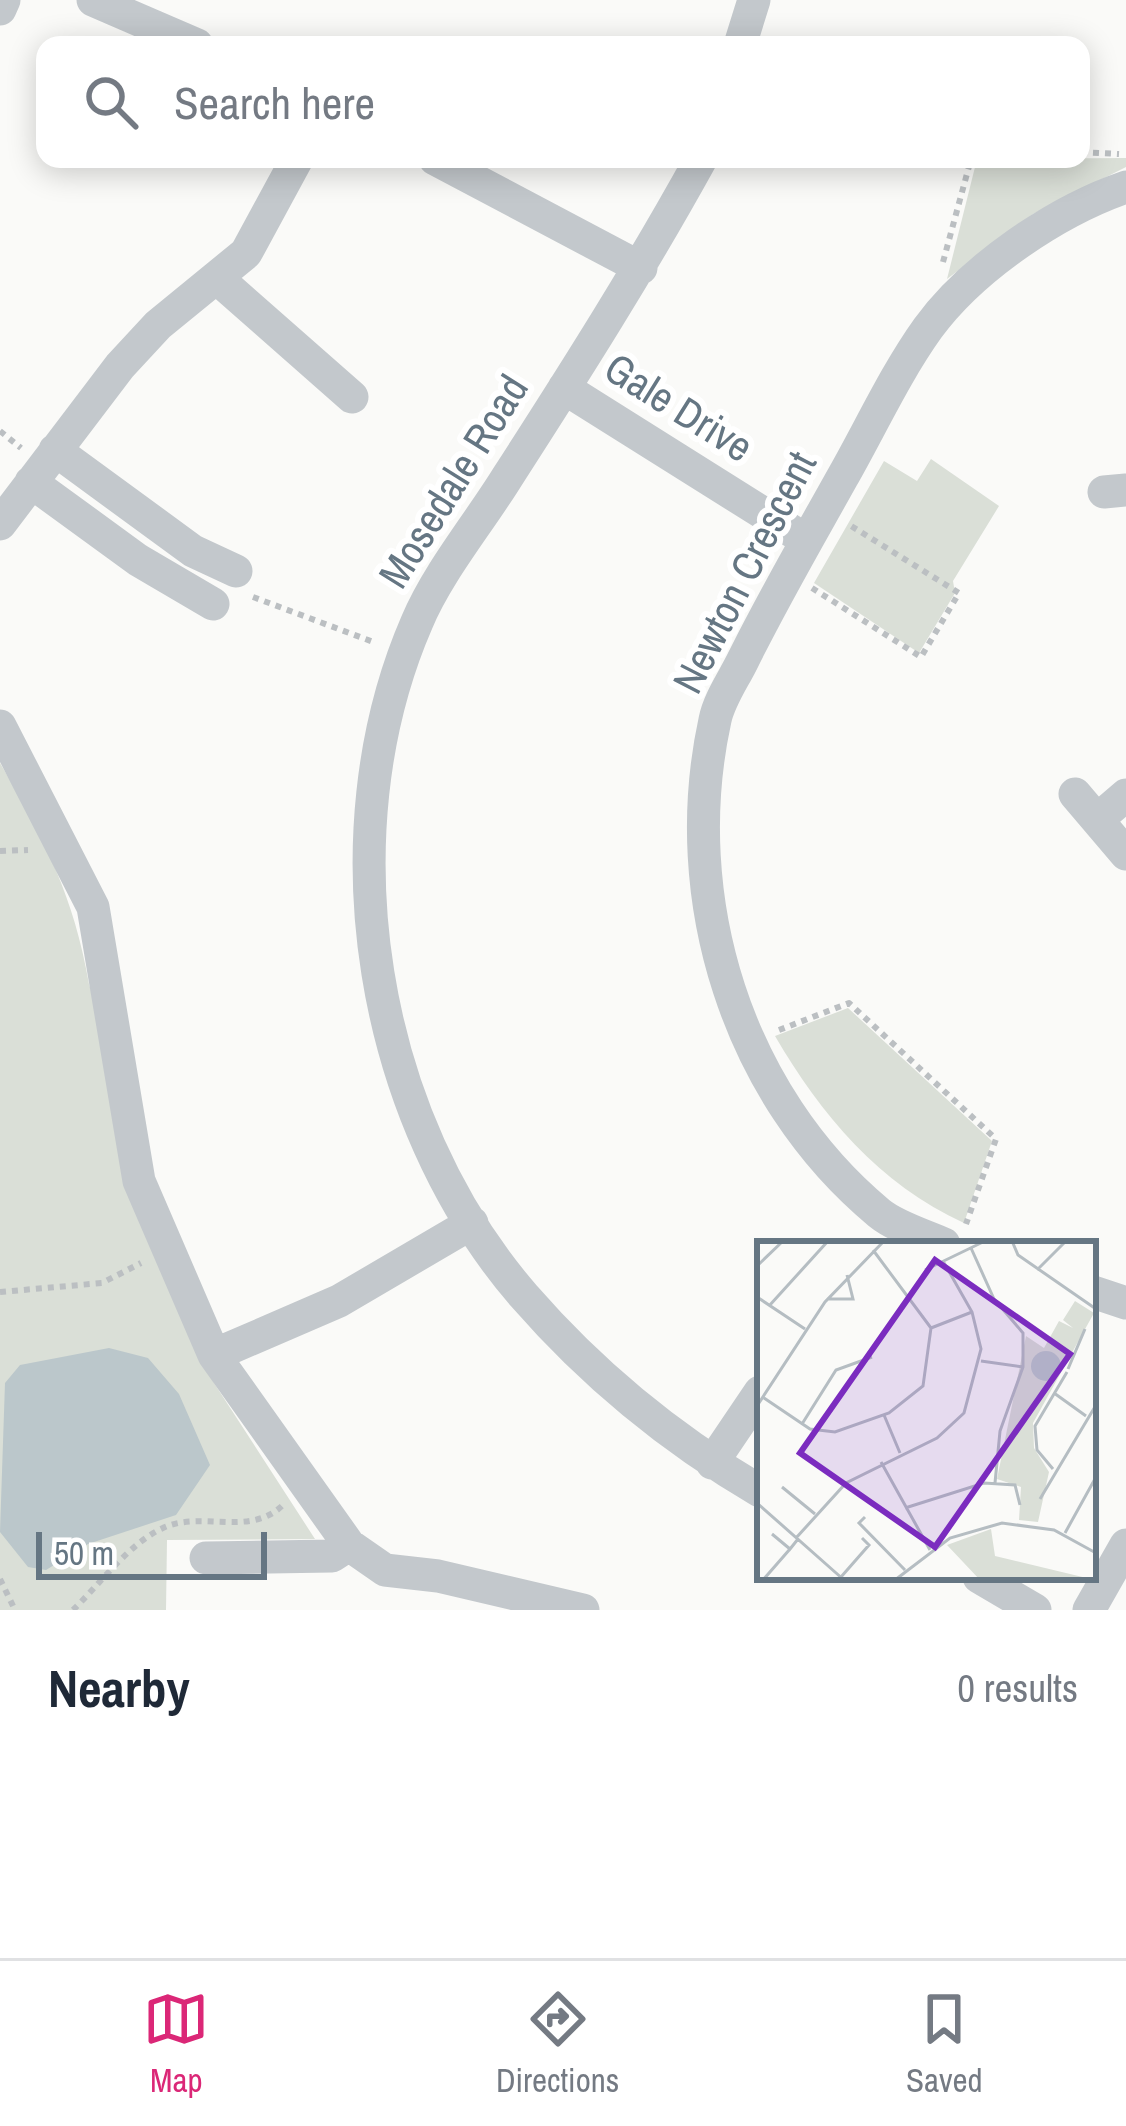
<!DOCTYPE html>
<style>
body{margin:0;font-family:"Archivo Narrow",sans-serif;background:#f2f2f3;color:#1f2937}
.scale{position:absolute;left:36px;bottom:30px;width:231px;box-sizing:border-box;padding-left:12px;border:6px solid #657683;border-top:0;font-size:33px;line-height:42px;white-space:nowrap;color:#657683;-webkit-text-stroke:9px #fff;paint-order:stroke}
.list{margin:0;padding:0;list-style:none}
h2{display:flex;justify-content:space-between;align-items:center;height:156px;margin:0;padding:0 48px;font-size:51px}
h2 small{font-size:39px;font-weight:400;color:#747a83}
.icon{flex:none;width:66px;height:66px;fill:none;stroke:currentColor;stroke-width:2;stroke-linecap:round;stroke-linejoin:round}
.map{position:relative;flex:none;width:1126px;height:1610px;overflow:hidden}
.search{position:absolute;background:#fff;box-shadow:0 6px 30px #0003;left:36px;right:36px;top:36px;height:132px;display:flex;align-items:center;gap:30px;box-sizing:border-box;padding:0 42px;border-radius:24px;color:#747a83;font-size:45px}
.sheet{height:348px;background:#fff}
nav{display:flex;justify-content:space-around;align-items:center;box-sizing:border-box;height:168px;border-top:3px solid #e0e1e3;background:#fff;font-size:33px;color:#747a83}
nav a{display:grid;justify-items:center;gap:6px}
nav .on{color:#db2777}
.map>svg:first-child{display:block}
.green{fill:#dadfd7}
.water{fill:#bbc7cb}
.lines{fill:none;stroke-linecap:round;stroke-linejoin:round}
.path{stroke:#bbbfc2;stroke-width:6;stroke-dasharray:6 6;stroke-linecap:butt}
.street{stroke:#c3c8cc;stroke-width:33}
.labels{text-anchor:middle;stroke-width:12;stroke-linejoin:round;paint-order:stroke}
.street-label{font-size:42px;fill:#657683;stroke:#fff}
.inset-road{fill:none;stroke:#b5bdc2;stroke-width:3}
.view{fill:#7b2cbf;fill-opacity:0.15;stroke:#7b2cbf;stroke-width:6}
.inset-edge{fill:none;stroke:#657683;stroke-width:6}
</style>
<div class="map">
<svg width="1126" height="1610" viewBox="0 0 1126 1610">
<rect width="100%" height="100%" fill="#fafaf8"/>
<path class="green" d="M 1126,158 L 1126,167 L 1033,214 L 947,279 L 977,159 Z
M 931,459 L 999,506 L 953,581 L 955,593 L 919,653 L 814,583 L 884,461 L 917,481 Z
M 0,763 C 45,840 74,897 89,984 L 214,1383 L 315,1539 L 167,1540 L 166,1610 L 0,1610 Z
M 848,1008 L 992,1141 L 964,1223 C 879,1184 821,1115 775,1036 Z"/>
<path class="water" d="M 109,1348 L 148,1358 L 179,1394 L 210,1465 L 176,1515 L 88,1544 L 46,1570 L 28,1567 L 0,1532 L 5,1383 L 20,1365 Z"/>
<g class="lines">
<path class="path" d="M 1081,152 L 1119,154
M 943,262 L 971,159
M 0,431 L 21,448
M 812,588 L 921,657 L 959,593 L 848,524
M 253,597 L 376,643
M 0,851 L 28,850
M 779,1030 L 849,1003 L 996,1139 L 966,1224
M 0,1292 L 102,1283 L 141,1263
M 0,1579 L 15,1610
M 73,1610 C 100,1584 130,1542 165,1527 C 203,1511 250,1537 283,1505"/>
<path class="street" d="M 93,0 L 197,45
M 0,9 L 4,0
M 740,45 L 754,0
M 435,159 L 641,268
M 701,159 C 641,268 575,372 508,476 C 479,523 438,572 417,622 C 324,836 370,1119 524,1296 C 591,1373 671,1439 760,1491
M 218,279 L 352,397
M 564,388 L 806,540
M 55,450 L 193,551 L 236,571
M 31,482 L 138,560 L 213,604
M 1104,492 L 1126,490
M 0,524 L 120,366 L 158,325 L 246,253 L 297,159
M 0,726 L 93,907 L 139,1181 L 214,1355 L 349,1545 L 385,1570 L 438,1576 L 583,1610
M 1075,794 L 1126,854
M 1098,819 L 1126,795
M 944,1244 C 924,1235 896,1227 879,1213 C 737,1095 676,898 715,720 C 719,700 733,680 742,662 C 773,599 808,539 842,478 C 870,429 895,374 928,328 C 972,268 1056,211 1126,187
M 1093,1292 L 1126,1303
M 214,1355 L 339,1301 L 472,1223
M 712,1463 L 760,1392
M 206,1558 L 332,1556 L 349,1545
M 979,1577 L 1035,1610
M 1089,1610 L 1126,1545"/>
</g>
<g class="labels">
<g class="street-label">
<text transform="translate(679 407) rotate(32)" y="15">Gale Drive</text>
<text transform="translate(453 481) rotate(-58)" y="15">Mosedale Road</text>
<text transform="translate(744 572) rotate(-63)" y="15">Newton Crescent</text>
</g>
</g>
<g transform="translate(757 1241)">
<rect width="339" height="339" fill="#fafaf8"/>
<path d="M 318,60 L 337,72 L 276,182 L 277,207 L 292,231 L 281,281 L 262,279 L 264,246 L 240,238 L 269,95 L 287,107 L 302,80 L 316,87 L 306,79 ZM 234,288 L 238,315 L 338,339 L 223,339 L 190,304 Z" fill="#dadfd7"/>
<path d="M274 125a15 15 0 1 1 30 0a15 15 0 1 1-30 0Z" fill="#bbc7cb"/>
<path class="inset-road" d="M 255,0 L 261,14 L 339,68M 214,7 L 237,58 L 266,92 L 266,126 L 243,190 L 238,242M 0,25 L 26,0M 168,29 L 226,1M 280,29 L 309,0M 0,56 L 48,88M 70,58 L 96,58 L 90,34M 12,65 L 71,0M 174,87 L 215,71M 224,120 L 266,126M 311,128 L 328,88M 297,152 L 329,175M 7,157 L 53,188 L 78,191 L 132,172 L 166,145 L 174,87 L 116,9M 0,165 L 68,61 L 127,0M 127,174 L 143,212M 45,183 L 79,129 L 115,116M 124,221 L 173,309M 296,228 L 280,209 L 278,185 L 310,131M 25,246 L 58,273M 283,258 L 339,164M 0,262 L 87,339M 148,267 L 227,242 L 258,244 L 263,264M 108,276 L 102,282 L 148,329M 308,292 L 339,236M 15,293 L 33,308 L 41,298M 39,297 L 89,242 L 180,197 L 207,172 L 224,108 L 215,71 L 186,20M 84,336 L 112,304 L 105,297M 6,339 L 33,308M 138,339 L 193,297 L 245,282 L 297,289 L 339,312"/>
<path class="view" d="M 178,19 L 313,113 L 178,306 L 43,212 Z"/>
<rect width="339" height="339" class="inset-edge"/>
</g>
</svg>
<div class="scale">50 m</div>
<div class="search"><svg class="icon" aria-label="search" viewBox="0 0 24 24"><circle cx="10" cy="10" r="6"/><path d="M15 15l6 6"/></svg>Search here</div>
</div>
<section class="sheet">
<h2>Nearby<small>0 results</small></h2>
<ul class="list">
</ul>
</section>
<nav>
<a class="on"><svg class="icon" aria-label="map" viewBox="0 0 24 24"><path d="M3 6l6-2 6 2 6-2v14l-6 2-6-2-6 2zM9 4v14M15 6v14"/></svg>Map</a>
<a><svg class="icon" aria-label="directions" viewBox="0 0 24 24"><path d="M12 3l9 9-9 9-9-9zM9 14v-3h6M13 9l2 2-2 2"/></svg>Directions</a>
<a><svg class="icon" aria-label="saved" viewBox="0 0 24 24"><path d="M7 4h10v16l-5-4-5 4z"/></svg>Saved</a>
</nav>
